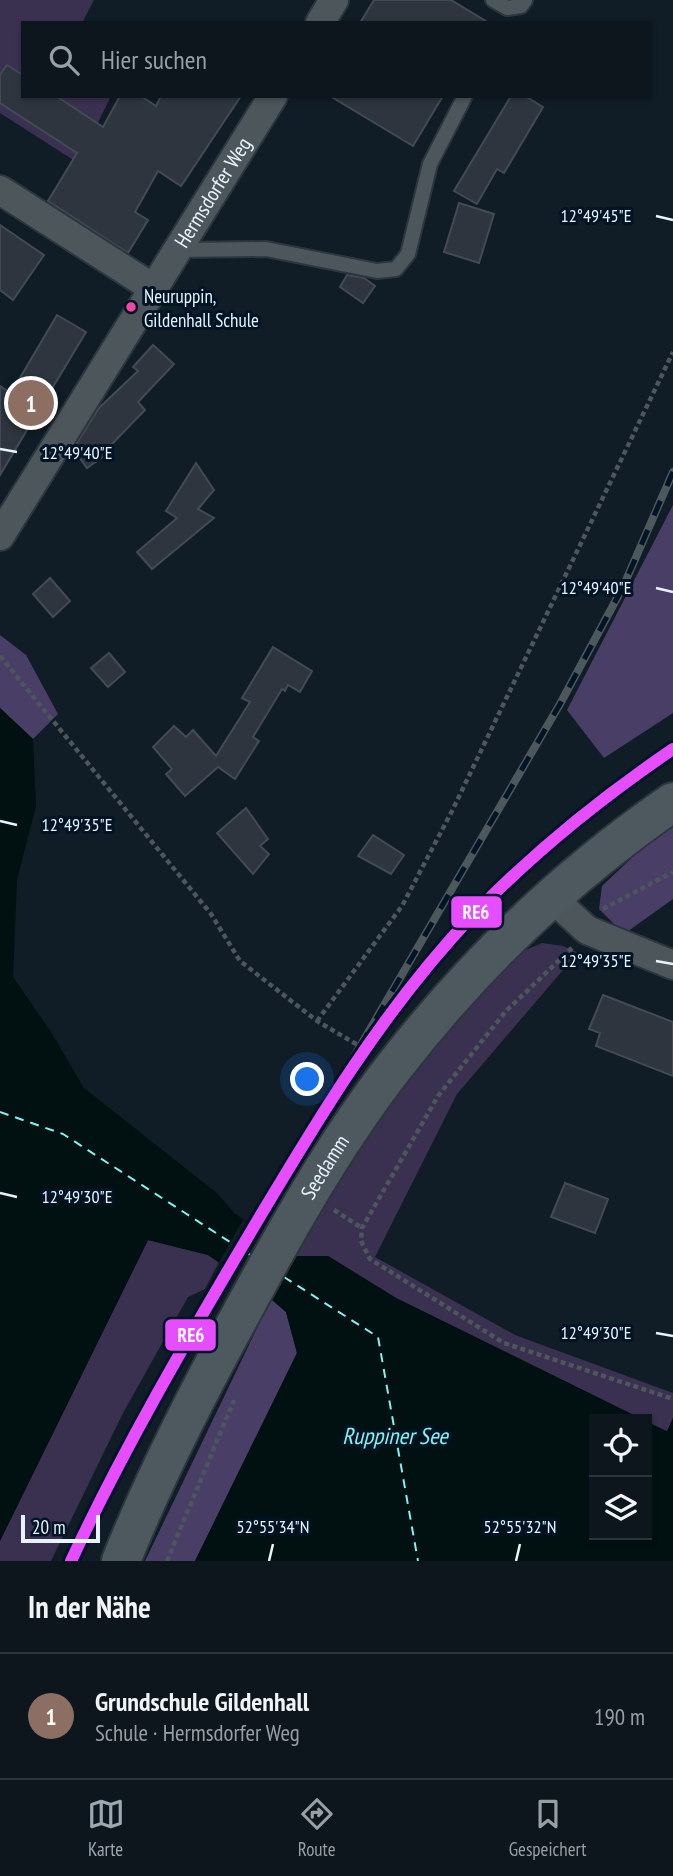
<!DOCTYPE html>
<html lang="de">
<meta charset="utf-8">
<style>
body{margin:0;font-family:"PT Sans Narrow",sans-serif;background:#151f25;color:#f1f3f6}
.controls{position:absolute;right:21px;bottom:21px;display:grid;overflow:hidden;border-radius:0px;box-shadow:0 2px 5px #0004}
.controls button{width:63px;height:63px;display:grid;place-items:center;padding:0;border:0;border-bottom:2px solid #2c353b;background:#0c161c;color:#f1f3f6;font:35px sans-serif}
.scale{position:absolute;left:21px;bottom:18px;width:79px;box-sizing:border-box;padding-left:7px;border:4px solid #e7f3fd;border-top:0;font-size:19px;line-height:24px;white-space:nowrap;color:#e7f3fd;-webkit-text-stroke:5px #001426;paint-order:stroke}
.you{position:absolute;left:308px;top:1080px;width:24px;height:24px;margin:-18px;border:5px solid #fff;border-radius:50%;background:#1a73e8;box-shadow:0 0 0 10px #1a73e833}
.badge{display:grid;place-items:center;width:46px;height:46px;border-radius:50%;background:#9ca8b2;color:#fff;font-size:23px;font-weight:700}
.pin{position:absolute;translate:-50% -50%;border:4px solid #fff;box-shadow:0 2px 7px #0006}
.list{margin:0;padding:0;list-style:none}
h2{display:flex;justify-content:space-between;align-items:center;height:91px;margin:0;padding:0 28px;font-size:30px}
h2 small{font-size:23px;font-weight:400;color:#9a9fa3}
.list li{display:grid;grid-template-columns:46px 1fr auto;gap:21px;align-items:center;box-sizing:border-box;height:126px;padding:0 28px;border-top:2px solid #2c353b}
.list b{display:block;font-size:26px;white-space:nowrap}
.list p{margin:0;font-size:23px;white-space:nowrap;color:#9a9fa3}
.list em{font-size:23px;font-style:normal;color:#9a9fa3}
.icon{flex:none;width:38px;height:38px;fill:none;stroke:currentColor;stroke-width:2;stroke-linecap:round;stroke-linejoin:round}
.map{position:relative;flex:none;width:673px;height:1561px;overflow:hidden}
.search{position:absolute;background:#0c161c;box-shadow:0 2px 5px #0004;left:21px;right:21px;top:21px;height:77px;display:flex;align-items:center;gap:18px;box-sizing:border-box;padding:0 24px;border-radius:0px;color:#9a9fa3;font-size:26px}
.sheet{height:217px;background:#0c161c}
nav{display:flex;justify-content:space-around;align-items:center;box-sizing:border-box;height:98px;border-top:2px solid #2c353b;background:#0c161c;font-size:19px;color:#9a9fa3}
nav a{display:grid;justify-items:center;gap:4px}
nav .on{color:#9ca8b2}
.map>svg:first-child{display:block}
.green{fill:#3a3050}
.forest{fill:#493e65}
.water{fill:#011111}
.pier{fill:#101d26}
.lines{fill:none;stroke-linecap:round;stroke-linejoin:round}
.ferry{stroke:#82f2ee;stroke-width:2;stroke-dasharray:9 7;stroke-linecap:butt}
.building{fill:#2e353e;stroke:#434a54;stroke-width:2}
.lane-casing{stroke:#2c363e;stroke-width:18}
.street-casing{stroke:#2c363e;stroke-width:32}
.secondary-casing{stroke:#2c363e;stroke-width:42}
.path{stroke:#4c565c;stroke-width:4.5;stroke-dasharray:5 3.5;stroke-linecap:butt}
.lane{stroke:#4d575b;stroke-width:14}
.street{stroke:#4d575b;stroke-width:28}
.secondary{stroke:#4d595e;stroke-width:38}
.rail-casing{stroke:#4d585d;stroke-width:8}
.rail{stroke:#001426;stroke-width:5;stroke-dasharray:16;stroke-linecap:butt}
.rail-1-casing{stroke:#001426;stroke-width:18}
.rail-1{stroke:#e64dff;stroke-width:12}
.ticks{fill:none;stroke:#e7f3fd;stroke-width:2.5}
.bus-dot{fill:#f346a5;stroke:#001426;stroke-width:2.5}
.labels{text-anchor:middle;stroke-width:6;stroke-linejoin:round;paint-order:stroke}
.bus-label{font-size:19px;fill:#e7f3fd;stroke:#001426;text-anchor:start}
.street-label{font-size:21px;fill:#e7f3fd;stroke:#001426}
.water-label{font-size:23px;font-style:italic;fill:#82f2ee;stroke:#001426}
.ticks-label{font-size:18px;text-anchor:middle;fill:#e7f3fd;stroke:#001426;stroke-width:6;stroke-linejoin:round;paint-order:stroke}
.line-badge{stroke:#001426;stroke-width:2.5}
.badge-label{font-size:19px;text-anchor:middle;font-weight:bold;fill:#fff}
</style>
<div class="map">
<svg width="673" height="1561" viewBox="0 0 673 1561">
<rect width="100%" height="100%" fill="#101d26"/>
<path class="green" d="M 0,0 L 94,0 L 82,23 L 23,23 L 23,96 L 111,96 L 78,163 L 0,113 Z
M 542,943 L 563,946 L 583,955 L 569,963 L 457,1094 L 375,1257 L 515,1335 L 673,1393 L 673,1418 L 667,1432 L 396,1298 L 328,1256 L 294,1256 L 329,1192 L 406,1074 L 516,954 Z
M 148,1240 L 208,1255 L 219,1262 L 205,1289 L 188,1297 L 123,1413 L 51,1561 L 0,1561 L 0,1541 Z"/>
<path class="forest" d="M 673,505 L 673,713 L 604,758 L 567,710 Z
M 0,635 L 26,655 L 58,714 L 33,739 L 0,708 Z
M 673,825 L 673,899 L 624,934 L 599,909 L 602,886 L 640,850 Z
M 271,1299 L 286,1312 L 297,1353 L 195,1561 L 145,1561 Z"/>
<path class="water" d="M 0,708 L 33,739 L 36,806 L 17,880 L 13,977 L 51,1032 L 84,1088 L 218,1194 L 234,1213 L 294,1256 L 328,1256 L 396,1298 L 642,1419 L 594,1419 L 594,1535 L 647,1535 L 647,1422 L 667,1431 L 673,1418 L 673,1561 L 195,1561 L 297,1353 L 286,1312 L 271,1299 L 208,1255 L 148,1240 L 0,1541 Z"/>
<path class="pier" d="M 243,1220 L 294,1256 L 271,1299 L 219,1262 Z"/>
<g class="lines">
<path class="ferry" d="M 0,1112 L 63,1134 L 250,1255
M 284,1277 L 378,1337 L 418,1561"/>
</g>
<path class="building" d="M 374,0 L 451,0 L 489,23 L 360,23 Z
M 7,65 L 23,75 L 23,96 L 56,96 L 103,127 L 120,96 L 141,96 L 156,106 L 161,96 L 241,96 L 181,186 L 158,171 L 135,212 L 148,220 L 128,253 L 48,201 L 77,153 L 0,103 L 0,75 Z
M 330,96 L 443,96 L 413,146 Z
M 511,96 L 525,96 L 543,107 L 504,173 L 497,169 L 477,204 L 454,191 Z
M 459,203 L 494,214 L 479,263 L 444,252 Z
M 0,225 L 44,255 L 13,300 L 0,290 Z
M 347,275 L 364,278 L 375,286 L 363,303 L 340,287 Z
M 57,315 L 86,332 L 0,475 L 0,386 L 11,393 Z
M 153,345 L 174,364 L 138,402 L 145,410 L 110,446 L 112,450 L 87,468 L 73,449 L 99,408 L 138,371 L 133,367 Z
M 196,463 L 214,490 L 198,509 L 214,518 L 152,569 L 137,552 L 177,518 L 166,511 Z
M 50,578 L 70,601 L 53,617 L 33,594 Z
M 273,647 L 312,671 L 300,692 L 288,685 L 285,691 L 282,689 L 253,737 L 259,741 L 235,779 L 218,767 L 185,796 L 166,774 L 172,769 L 153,747 L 174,726 L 186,737 L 193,730 L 216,756 L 250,702 L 242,698 Z
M 109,653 L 125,672 L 108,687 L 91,668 Z
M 246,808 L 268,839 L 260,846 L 269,854 L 253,874 L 217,833 Z
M 373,835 L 404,855 L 391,874 L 358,856 Z
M 603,995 L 673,1022 L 673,1076 L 596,1046 L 600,1033 L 589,1029 Z
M 565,1183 L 608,1199 L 595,1233 L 551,1217 Z"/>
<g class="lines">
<g class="lane-casing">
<path id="lane" d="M 493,0 L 507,8 L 521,6 L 525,0
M 177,250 L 266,249 L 377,271 L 396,269 L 408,254 L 430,164 L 465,96"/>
</g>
<g class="street-casing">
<g id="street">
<path d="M 320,23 L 334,0"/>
<path d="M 0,190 L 153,288"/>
<path id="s1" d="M 0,536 L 273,96"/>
<path d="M 551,897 L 587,930 L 673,965"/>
</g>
</g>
<g class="secondary-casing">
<g id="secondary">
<path id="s2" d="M 121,1561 C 155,1476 197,1394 241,1314 C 287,1229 335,1143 394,1067 C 473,965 567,875 673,802"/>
</g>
</g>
<path class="path" d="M 0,656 L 211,914 L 240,961 L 317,1021 L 368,1051
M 603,909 L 673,872
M 572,948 L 506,1011 L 438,1096 L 362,1228 L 361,1241 L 370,1259 L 504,1343 L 673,1399
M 317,1021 L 402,906 L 452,811 L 673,352
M 334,1210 L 362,1228
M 167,1561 L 234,1400"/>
<use href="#lane" class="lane"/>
<use href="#street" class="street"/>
<use href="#secondary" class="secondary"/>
<g class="rail-casing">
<path id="rail" d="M 279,1185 L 560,704 L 623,587 L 673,472"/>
</g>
<use href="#rail" class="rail"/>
<g class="rail-1-casing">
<path id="rail-1" d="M 71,1561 C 123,1450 184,1345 246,1240 C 313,1127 382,1010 473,915 C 534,852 601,798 673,749"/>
</g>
<use href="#rail-1" class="rail-1"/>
</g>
<path class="ticks" d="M 656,216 L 673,220M 0,449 L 17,452M 656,588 L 673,592M 0,821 L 17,825M 656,961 L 673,964M 0,1193 L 17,1197M 656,1333 L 673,1336M 269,1561 L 273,1544M 516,1561 L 520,1544"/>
<circle class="bus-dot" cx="131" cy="307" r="6"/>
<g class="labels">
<g class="bus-label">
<text x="144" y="303">Neuruppin,<tspan x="144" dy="24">Gildenhall Schule</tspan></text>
</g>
<g class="street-label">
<text dy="7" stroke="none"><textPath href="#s1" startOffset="404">Hermsdorfer Weg</textPath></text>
<text dy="7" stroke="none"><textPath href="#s2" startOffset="444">Seedamm</textPath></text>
</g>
<g class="water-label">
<text x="395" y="1444">Ruppiner See</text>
</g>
</g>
<g class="ticks-label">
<text x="596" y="222">12°49'45"E</text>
<text x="77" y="459">12°49'40"E</text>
<text x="596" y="594">12°49'40"E</text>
<text x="77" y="831">12°49'35"E</text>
<text x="596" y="967">12°49'35"E</text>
<text x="77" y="1203">12°49'30"E</text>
<text x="596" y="1339">12°49'30"E</text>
<text x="273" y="1533">52°55'34"N</text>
<text x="520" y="1533">52°55'32"N</text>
</g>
<g class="line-badge">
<rect x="450" y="895" width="53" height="34" rx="7" fill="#e64dff"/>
<rect x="164" y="1318" width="53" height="34" rx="7" fill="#e64dff"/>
</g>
<g class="badge-label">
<text x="476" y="919">RE6</text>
<text x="191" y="1342">RE6</text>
</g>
</svg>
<div class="controls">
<button><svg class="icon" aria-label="locate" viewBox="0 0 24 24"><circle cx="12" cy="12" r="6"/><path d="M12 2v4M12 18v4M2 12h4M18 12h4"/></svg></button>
<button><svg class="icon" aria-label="layers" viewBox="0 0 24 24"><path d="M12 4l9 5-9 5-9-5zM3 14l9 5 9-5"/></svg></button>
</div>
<div class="scale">20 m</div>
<div class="you"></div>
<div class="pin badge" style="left:31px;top:403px;background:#8d6e63">1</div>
<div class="search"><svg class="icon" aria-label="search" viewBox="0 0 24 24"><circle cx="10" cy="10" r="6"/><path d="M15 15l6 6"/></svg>Hier suchen</div>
</div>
<section class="sheet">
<h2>In der Nähe<small></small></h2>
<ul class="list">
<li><span class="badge" style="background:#8d6e63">1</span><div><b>Grundschule Gildenhall</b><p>Schule · Hermsdorfer Weg</p></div><em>190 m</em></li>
</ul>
</section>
<nav>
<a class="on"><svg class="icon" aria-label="map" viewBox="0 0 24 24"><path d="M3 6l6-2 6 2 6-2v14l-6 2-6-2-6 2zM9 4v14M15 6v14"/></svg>Karte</a>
<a><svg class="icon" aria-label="directions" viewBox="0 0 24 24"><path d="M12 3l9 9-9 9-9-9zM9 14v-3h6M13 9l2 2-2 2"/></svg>Route</a>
<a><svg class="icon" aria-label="saved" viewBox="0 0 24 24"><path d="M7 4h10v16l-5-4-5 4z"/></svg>Gespeichert</a>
</nav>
